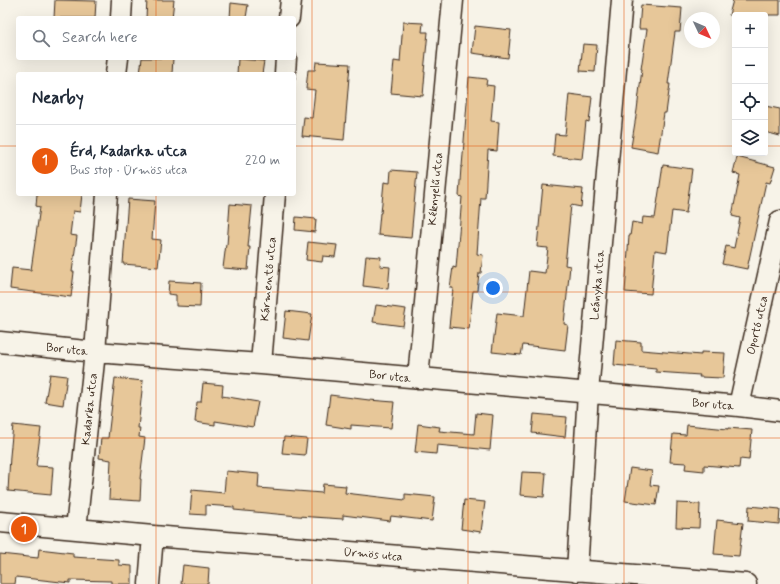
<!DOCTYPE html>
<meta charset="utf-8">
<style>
body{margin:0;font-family:Mynerve,sans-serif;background:#f2f2f3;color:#1f2937}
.controls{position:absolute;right:12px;top:12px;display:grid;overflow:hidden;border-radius:4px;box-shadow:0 4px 16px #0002}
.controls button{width:36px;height:36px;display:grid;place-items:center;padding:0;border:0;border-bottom:1px solid #e0e1e3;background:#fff;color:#1f2937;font:20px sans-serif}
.compass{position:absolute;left:684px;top:12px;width:36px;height:36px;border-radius:50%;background:#fff;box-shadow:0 4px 16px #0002;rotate:134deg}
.you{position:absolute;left:493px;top:288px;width:14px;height:14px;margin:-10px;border:3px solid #fff;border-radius:50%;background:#1a73e8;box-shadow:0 0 0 6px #1a73e833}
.badge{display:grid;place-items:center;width:26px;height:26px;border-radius:50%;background:#ea580c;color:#fff;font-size:13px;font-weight:700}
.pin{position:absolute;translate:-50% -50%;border:2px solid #fff;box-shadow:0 1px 4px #0006}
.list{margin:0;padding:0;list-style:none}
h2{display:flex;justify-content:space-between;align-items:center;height:52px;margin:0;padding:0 16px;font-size:17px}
h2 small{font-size:13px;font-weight:400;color:#747a83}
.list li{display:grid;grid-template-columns:26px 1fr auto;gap:12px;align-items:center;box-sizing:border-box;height:72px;padding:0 16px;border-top:1px solid #e0e1e3}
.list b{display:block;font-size:15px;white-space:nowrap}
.list p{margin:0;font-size:13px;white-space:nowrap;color:#747a83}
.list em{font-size:13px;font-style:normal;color:#747a83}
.icon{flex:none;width:22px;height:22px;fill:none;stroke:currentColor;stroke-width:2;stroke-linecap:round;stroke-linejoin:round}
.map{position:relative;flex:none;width:780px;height:584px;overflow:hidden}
.search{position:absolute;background:#fff;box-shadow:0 4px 16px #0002;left:16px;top:16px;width:280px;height:44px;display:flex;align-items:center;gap:10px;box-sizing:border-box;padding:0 14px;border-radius:4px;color:#747a83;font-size:15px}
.panel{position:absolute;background:#fff;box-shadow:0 4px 16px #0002;left:16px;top:72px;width:280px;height:124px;border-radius:4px}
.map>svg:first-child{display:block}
.building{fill:#e7c799;stroke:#3b2a1e}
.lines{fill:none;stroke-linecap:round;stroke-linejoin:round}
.minor-casing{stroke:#3b2a1e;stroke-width:23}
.minor{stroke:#f7f3e8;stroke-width:20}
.grid{fill:none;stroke:#e8590c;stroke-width:1;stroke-opacity:0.55}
.labels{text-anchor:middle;stroke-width:3;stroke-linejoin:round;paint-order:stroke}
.street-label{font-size:12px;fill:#3b2a1e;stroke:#f7f3e8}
</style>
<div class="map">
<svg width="780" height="584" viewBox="0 0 780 584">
<rect width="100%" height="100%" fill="#f7f3e8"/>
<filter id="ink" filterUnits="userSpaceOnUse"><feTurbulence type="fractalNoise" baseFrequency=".025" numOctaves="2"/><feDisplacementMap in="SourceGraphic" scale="8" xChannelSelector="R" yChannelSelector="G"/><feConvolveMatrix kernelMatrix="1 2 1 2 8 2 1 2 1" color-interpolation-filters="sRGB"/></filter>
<g filter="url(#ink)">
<path class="building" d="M 55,0 L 96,1 L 95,18 L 54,18 Z
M 147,0 L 174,0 L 172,18 L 146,18 Z
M 733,0 L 780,0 L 780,15 L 729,15 Z
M 231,3 L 248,5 L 246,18 L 230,18 Z
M 641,5 L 682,8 L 680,32 L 675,32 L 668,84 L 670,84 L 666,113 L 664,113 L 658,152 L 631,147 L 637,110 L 642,69 L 641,69 L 647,29 L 639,29 Z
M 403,22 L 423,23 L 422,32 L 428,32 L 424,72 L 425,72 L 423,96 L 391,93 L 394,61 L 400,62 Z
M 475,26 L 511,30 L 508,58 L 472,53 Z
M 583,44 L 597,45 L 595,72 L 580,71 Z
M 142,58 L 173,58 L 172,74 L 140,74 Z
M 238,59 L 264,61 L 262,74 L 237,74 Z
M 316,62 L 350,64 L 344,140 L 302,136 L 304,117 L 312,118 L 315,90 L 306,89 L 308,70 L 315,70 Z
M 469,77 L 487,79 L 486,85 L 494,86 L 491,121 L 499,122 L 497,151 L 488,150 L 485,198 L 481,198 L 477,254 L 483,255 L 481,273 L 479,273 L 477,291 L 473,291 L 469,329 L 449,327 L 453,288 L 450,288 L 453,267 L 456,268 L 462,197 L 459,196 L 461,167 L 462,167 Z
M 569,94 L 592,97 L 589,122 L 586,121 L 582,159 L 553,156 L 555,134 L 565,135 Z
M 765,106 L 780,109 L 780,136 L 765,132 Z
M 737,157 L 775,167 L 770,183 L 766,182 L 747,269 L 722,264 L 726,246 L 734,248 L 740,218 L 732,216 L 740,175 L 733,173 Z
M 663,165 L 692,169 L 686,213 L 672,211 L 667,252 L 655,250 L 651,294 L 625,292 L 629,236 L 630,236 L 632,222 L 642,224 L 643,217 L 655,218 Z
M 391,170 L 417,172 L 411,238 L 378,235 L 380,213 L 381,213 L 384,182 L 390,183 Z
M 543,185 L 583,189 L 581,207 L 571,205 L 565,265 L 570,266 L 564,324 L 568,325 L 565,350 L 523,345 L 521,355 L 492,352 L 497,313 L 524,316 L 529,271 L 545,273 L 548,248 L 537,247 Z
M 37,194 L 82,194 L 80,212 L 73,211 L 70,235 L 77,236 L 72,272 L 74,272 L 71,297 L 10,289 L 12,268 L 31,270 L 40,207 L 36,206 Z
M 128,199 L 155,201 L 152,239 L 161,240 L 158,267 L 123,264 Z
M 230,204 L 252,206 L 248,247 L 250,247 L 248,270 L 223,268 L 226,244 L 227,245 Z
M 296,217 L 316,219 L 315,232 L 295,230 Z
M 308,242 L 337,245 L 335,257 L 323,256 L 322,262 L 306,260 Z
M 366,256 L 381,257 L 380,266 L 390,267 L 388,289 L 363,286 Z
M 169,281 L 201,283 L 200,307 L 176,306 L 176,295 L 168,294 Z
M 376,305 L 406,309 L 403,326 L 373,322 Z
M 286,311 L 312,314 L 308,341 L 283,338 Z
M 616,340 L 641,342 L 641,350 L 701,355 L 701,352 L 725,353 L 723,378 L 699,377 L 700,375 L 656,372 L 656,369 L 614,365 Z
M 50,374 L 67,376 L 63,405 L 45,402 Z
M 115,378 L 143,381 L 138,428 L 140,428 L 139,437 L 145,438 L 140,479 L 141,479 L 140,501 L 109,499 L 111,460 L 99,458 L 101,438 L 108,438 Z
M 203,383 L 223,385 L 222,396 L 258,402 L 253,427 L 215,421 L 215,425 L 195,422 L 197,402 L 201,402 Z
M 330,395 L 369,400 L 394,402 L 391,428 L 351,425 L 351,429 L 326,425 Z
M 476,413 L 493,415 L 490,450 L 437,445 L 436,454 L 415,452 L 418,424 L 440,427 L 439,431 L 474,434 Z
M 534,414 L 567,417 L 565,437 L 532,433 Z
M 13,425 L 41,428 L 36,466 L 53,467 L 51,495 L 8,491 L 10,456 Z
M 687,425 L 728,429 L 728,428 L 752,430 L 749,460 L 740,459 L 739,468 L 704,465 L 704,471 L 685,469 L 686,463 L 670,462 L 673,434 L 686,435 Z
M 284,437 L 307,439 L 305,455 L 282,453 Z
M 630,468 L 652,471 L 650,485 L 659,486 L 656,505 L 625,501 Z
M 226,471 L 259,474 L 258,488 L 322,493 L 323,484 L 346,486 L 345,493 L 405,500 L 405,494 L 435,497 L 432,521 L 391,516 L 390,521 L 343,515 L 343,519 L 298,516 L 234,510 L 234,507 L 206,505 L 206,515 L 190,514 L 192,490 L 224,493 Z
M 522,472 L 546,473 L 544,497 L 520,495 Z
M 464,500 L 485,502 L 481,532 L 461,529 Z
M 677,503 L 700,504 L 699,528 L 676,527 Z
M 749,506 L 780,509 L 779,524 L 748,521 Z
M 717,520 L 743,523 L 739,556 L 714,554 Z
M 39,549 L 73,553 L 73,557 L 119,560 L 119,565 L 132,566 L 132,584 L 111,584 L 111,581 L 70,580 L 70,583 L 16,577 L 15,584 L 0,584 L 0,554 L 38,558 Z
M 183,565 L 209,568 L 208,584 L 181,584 Z"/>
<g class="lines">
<g class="minor-casing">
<path id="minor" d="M 121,18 L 122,0
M 289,18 L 291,0
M 116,74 L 118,58
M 285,74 L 286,58
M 0,342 L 95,352 L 261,364 L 739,406 L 780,411
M 261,364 L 275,194
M 418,378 L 453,0
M 739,406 L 780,221
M 0,522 L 153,536 L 746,584
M 76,529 L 95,352 L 107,194
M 577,571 L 588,393 L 622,0
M 149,584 L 153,536"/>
</g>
<use href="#minor" class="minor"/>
</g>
</g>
<path class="grid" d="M 156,0 L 156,18M 312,0 L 312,584M 468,0 L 468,584M 624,0 L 624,584M 156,58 L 156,74M 0,146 L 18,146M 294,146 L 735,146M 765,146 L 780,146M 156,194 L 156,584M 0,292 L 780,292M 0,438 L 780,438"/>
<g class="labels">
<g class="street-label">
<text transform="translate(435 189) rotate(-85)" y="4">Kéknyelű utca</text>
<text transform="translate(268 279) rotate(-85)" y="4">Kármentő utca</text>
<text transform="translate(597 285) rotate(-85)" y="4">Leányka utca</text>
<text transform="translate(757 325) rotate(-77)" y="4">Oportó utca</text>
<text transform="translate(67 349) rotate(6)" y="4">Bor utca</text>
<text transform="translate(390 376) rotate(6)" y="4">Bor utca</text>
<text transform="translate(713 404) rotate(5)" y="4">Bor utca</text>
<text transform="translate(89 409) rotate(-84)" y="4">Kadarka utca</text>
<text transform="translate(373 554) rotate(5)" y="4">Ürmös utca</text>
</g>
</g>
</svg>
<div class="controls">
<button>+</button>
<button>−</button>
<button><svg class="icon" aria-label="locate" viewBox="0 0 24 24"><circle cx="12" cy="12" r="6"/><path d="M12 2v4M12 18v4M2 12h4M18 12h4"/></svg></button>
<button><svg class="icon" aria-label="layers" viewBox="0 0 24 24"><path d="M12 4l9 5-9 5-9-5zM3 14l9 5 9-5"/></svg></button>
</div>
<svg class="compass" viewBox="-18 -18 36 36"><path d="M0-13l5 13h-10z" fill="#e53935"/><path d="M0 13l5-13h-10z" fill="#747a83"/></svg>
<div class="you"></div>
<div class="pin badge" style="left:24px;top:529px">1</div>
<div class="search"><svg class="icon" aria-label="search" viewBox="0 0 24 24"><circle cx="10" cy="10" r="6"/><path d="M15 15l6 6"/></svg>Search here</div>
<section class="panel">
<h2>Nearby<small></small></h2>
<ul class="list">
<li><span class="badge">1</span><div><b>Érd, Kadarka utca</b><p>Bus stop · Ürmös utca</p></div><em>220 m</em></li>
</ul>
</section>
</div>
